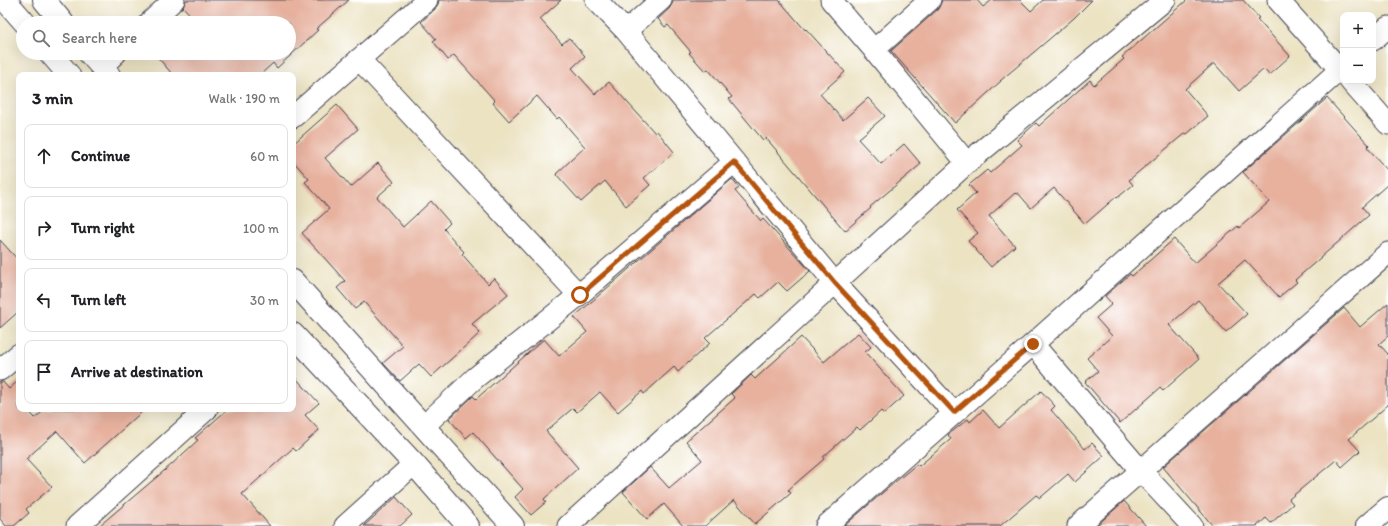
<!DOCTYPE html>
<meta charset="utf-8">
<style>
body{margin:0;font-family:Itim,sans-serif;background:#f2f2f2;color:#202124}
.controls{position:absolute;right:12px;top:12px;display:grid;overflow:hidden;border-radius:8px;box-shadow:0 4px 16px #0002}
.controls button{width:36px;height:36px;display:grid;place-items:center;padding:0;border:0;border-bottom:1px solid #e0e0e0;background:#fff;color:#202124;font:20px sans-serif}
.stop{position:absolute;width:12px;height:12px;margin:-9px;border:3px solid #b45309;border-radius:50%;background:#fff}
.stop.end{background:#b45309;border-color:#fff;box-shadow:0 1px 4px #0008}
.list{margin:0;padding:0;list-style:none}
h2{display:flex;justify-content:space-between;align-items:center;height:52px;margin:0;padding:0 16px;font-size:17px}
h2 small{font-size:13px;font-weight:400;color:#757577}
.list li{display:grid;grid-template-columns:26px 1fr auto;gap:12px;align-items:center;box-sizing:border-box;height:64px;margin:0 8px 8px;padding:0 8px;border:1px solid #e0e0e0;border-radius:8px}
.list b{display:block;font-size:15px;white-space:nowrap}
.list em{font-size:13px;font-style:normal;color:#757577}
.icon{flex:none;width:22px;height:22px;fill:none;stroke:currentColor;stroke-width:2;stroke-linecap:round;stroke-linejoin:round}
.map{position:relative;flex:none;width:1388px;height:526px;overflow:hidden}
.search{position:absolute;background:#fff;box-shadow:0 4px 16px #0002;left:16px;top:16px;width:280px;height:44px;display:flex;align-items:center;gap:10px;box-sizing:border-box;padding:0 14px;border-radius:22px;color:#757577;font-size:15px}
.panel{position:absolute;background:#fff;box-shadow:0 4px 16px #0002;left:16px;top:72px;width:280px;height:340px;border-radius:8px}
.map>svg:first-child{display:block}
.building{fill:#e7b19e}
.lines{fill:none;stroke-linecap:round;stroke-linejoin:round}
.street-casing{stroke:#403f4f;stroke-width:23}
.secondary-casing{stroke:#403f4f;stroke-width:24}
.street{stroke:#fff;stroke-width:21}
.secondary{stroke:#fff;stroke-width:22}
.route{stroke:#b45309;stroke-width:5}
</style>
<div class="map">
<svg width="1388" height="526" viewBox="0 0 1388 526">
<rect width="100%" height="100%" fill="#fff"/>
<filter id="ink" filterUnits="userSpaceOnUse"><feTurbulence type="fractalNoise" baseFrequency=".025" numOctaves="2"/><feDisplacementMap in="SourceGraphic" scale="8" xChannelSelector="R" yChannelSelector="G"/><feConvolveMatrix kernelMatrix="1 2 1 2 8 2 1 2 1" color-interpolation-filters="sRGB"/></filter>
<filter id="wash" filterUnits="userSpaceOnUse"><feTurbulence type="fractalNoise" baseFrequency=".012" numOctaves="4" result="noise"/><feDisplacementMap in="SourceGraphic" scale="16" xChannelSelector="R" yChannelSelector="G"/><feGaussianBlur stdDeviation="0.9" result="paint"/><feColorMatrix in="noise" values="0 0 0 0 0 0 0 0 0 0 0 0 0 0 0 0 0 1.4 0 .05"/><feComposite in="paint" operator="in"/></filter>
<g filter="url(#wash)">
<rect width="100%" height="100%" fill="#ece3c3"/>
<g id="blocks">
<path class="building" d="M 186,0 L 349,0 L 316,29 L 318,30 L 277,68 L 273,63 L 260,75 L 173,75 L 154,53 L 289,53 L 289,23 L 198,23 L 183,7 Z
M 439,0 L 561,0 L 540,19 L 562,44 L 569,38 L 585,56 L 572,68 L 595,94 L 609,82 L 655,133 L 657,131 L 674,152 L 644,178 L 650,185 L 626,206 L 605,181 L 581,202 L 556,174 L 585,147 L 559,117 L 557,119 L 537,96 L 509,121 L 493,103 L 495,101 L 454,55 L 448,60 L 433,41 L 436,39 L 421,22 L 435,9 L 438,4 Z
M 673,0 L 779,0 L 805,30 L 806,29 L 845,72 L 820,94 L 843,120 L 868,98 L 885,116 L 858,139 L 881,164 L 904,144 L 921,164 L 870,207 L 871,208 L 845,231 L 766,138 L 763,140 L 748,122 L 729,99 L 732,97 L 708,69 L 705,71 L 689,53 L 691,52 L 668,25 L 665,27 L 658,19 L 669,9 L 672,4 Z
M 942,0 L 977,0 L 983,7 L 992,0 L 1020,0 L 1031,11 L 1043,0 L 1092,0 L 1074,18 L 1000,81 L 1001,81 L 955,123 L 891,51 L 938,9 Z
M 1187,0 L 1243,0 L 1259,18 L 1257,19 L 1290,56 L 1269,75 L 1264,69 L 1239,91 L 1214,63 L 1185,89 L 1208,116 L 1187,134 L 1185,133 L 1129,180 L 1133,185 L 1117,198 L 1116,197 L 1085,224 L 1054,188 L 1031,208 L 1018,193 L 1016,194 L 1015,193 L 989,216 L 1015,246 L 991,267 L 968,241 L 978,233 L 957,210 L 976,193 L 969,185 L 987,170 L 990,173 L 1022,145 L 1017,140 L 1036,123 L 1039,126 L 1090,80 L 1094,85 L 1124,59 L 1122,57 Z
M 1327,98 L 1369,145 L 1367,147 L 1388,171 L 1388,184 L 1362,207 L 1369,215 L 1295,280 L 1297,282 L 1279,297 L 1245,260 L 1218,283 L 1247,314 L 1226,332 L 1198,300 L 1169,325 L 1199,359 L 1163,391 L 1160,388 L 1120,423 L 1085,382 L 1098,371 L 1087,358 L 1112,336 L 1096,318 L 1112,304 L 1105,296 L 1130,274 L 1132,276 L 1174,239 L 1195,263 L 1238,226 L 1239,228 L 1269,202 L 1243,172 Z
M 337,105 L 358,129 L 325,158 L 351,187 L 378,163 L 394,182 L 377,197 L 403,227 L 431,201 L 450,223 L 444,229 L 464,252 L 462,254 L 488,284 L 494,278 L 508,294 L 472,324 L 480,333 L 431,377 L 419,364 L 400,381 L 383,363 L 403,346 L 364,302 L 355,309 L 337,288 L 345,281 L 302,233 L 329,209 L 305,182 L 309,179 L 293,161 L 293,144 Z
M 732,179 L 739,188 L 735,191 L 761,221 L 763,219 L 810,271 L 787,291 L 778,282 L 760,298 L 756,294 L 705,338 L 710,343 L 678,372 L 674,367 L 644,394 L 642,391 L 618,412 L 600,392 L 577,412 L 573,408 L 546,431 L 578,468 L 544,499 L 546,502 L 531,515 L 515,497 L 523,489 L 473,432 L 466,438 L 449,419 L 473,396 L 476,399 L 544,339 L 559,356 L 587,332 L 574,317 Z
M 0,240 L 19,261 L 19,311 L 0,328 Z
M 1388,303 L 1388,336 L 1379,344 L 1388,354 L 1388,405 L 1349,439 L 1360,451 L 1342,467 L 1336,460 L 1289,499 L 1293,504 L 1271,523 L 1266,518 L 1257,526 L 1213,526 L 1163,467 L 1344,308 L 1360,327 Z
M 858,333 L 871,347 L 865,352 L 904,396 L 884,414 L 881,411 L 860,430 L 857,427 L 823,457 L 824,459 L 788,490 L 791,493 L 755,524 L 734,500 L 705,526 L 683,526 L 664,504 L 647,519 L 623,492 L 650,467 L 669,488 L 702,460 L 686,441 L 735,398 L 731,394 L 751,375 L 755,379 L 801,337 L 824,362 Z
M 293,375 L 319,403 L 305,415 L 319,430 L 296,451 L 293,448 L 242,494 L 270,526 L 99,526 L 171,465 L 198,440 L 195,438 L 228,409 L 293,409 Z
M 19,380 L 19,409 L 27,409 L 35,418 L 46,409 L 145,409 L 85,463 L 57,431 L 26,459 L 52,487 L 26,509 L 29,513 L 14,526 L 6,526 L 0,519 L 0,382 L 3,382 L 9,389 Z
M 1041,391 L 1055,406 L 1051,410 L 1085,449 L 1092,443 L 1104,456 L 1075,482 L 1068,474 L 1040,498 L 1036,495 L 1000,526 L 844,526 L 895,482 L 917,464 L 919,466 L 951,439 L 948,435 L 968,419 L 970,422 L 983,410 L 999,428 Z
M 396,497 L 412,515 L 400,526 L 364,526 Z
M 1124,501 L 1146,526 L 1096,526 Z"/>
</g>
</g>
<g filter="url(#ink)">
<use href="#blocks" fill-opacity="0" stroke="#403f4f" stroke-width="1"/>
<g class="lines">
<g class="street-casing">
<path id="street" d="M 596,0 L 626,31 L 835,283 L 954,413
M 831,0 L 874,50 L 967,163
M 1278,0 L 1343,73
M 149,23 L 174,0
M 626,31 L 661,0
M 1373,40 L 1388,27
M 874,50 L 930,0
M 359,59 L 579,295
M 101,67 L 116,53
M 1350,81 L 1388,124
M 293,117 L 427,0
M 1033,344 L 1141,471 L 1192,526
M 0,370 L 19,354
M 424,426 L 475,378 L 579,295 L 734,162
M 77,526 L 207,409
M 345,526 L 414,464
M 568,526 L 967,163 L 1165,0
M 826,526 L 1033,344 L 1343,67
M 1078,526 L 1388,253"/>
</g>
<g class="secondary-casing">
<path id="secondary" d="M 5,0 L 25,23
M 44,0 L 63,23
M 50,53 L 69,75
M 89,53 L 109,75
M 293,281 L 513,526
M 293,334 L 414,464 L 468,526
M 1367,526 L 1388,508"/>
</g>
<use href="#street" class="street"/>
<use href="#secondary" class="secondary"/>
</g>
</g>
<g class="lines" filter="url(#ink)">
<path class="route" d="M 580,295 L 734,162 L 835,283 L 954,412 L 1033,344"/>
</g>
</svg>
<div class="controls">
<button>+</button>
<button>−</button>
</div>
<div class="stop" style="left:580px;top:295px"></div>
<div class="stop end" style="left:1033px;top:344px"></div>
<div class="search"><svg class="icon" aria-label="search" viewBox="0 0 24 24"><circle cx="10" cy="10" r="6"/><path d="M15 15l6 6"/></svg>Search here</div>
<section class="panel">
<h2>3 min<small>Walk · 190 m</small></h2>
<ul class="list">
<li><svg class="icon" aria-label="ahead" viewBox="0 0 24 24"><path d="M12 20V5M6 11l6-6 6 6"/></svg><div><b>Continue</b></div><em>60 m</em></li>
<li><svg class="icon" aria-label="right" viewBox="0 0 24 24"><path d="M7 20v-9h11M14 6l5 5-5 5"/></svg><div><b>Turn right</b></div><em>100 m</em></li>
<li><svg class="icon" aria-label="left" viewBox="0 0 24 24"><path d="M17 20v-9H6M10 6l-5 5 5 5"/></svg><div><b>Turn left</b></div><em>30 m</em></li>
<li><svg class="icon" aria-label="arrive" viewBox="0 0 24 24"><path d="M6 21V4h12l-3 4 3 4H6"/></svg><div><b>Arrive at destination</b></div></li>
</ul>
</section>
</div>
